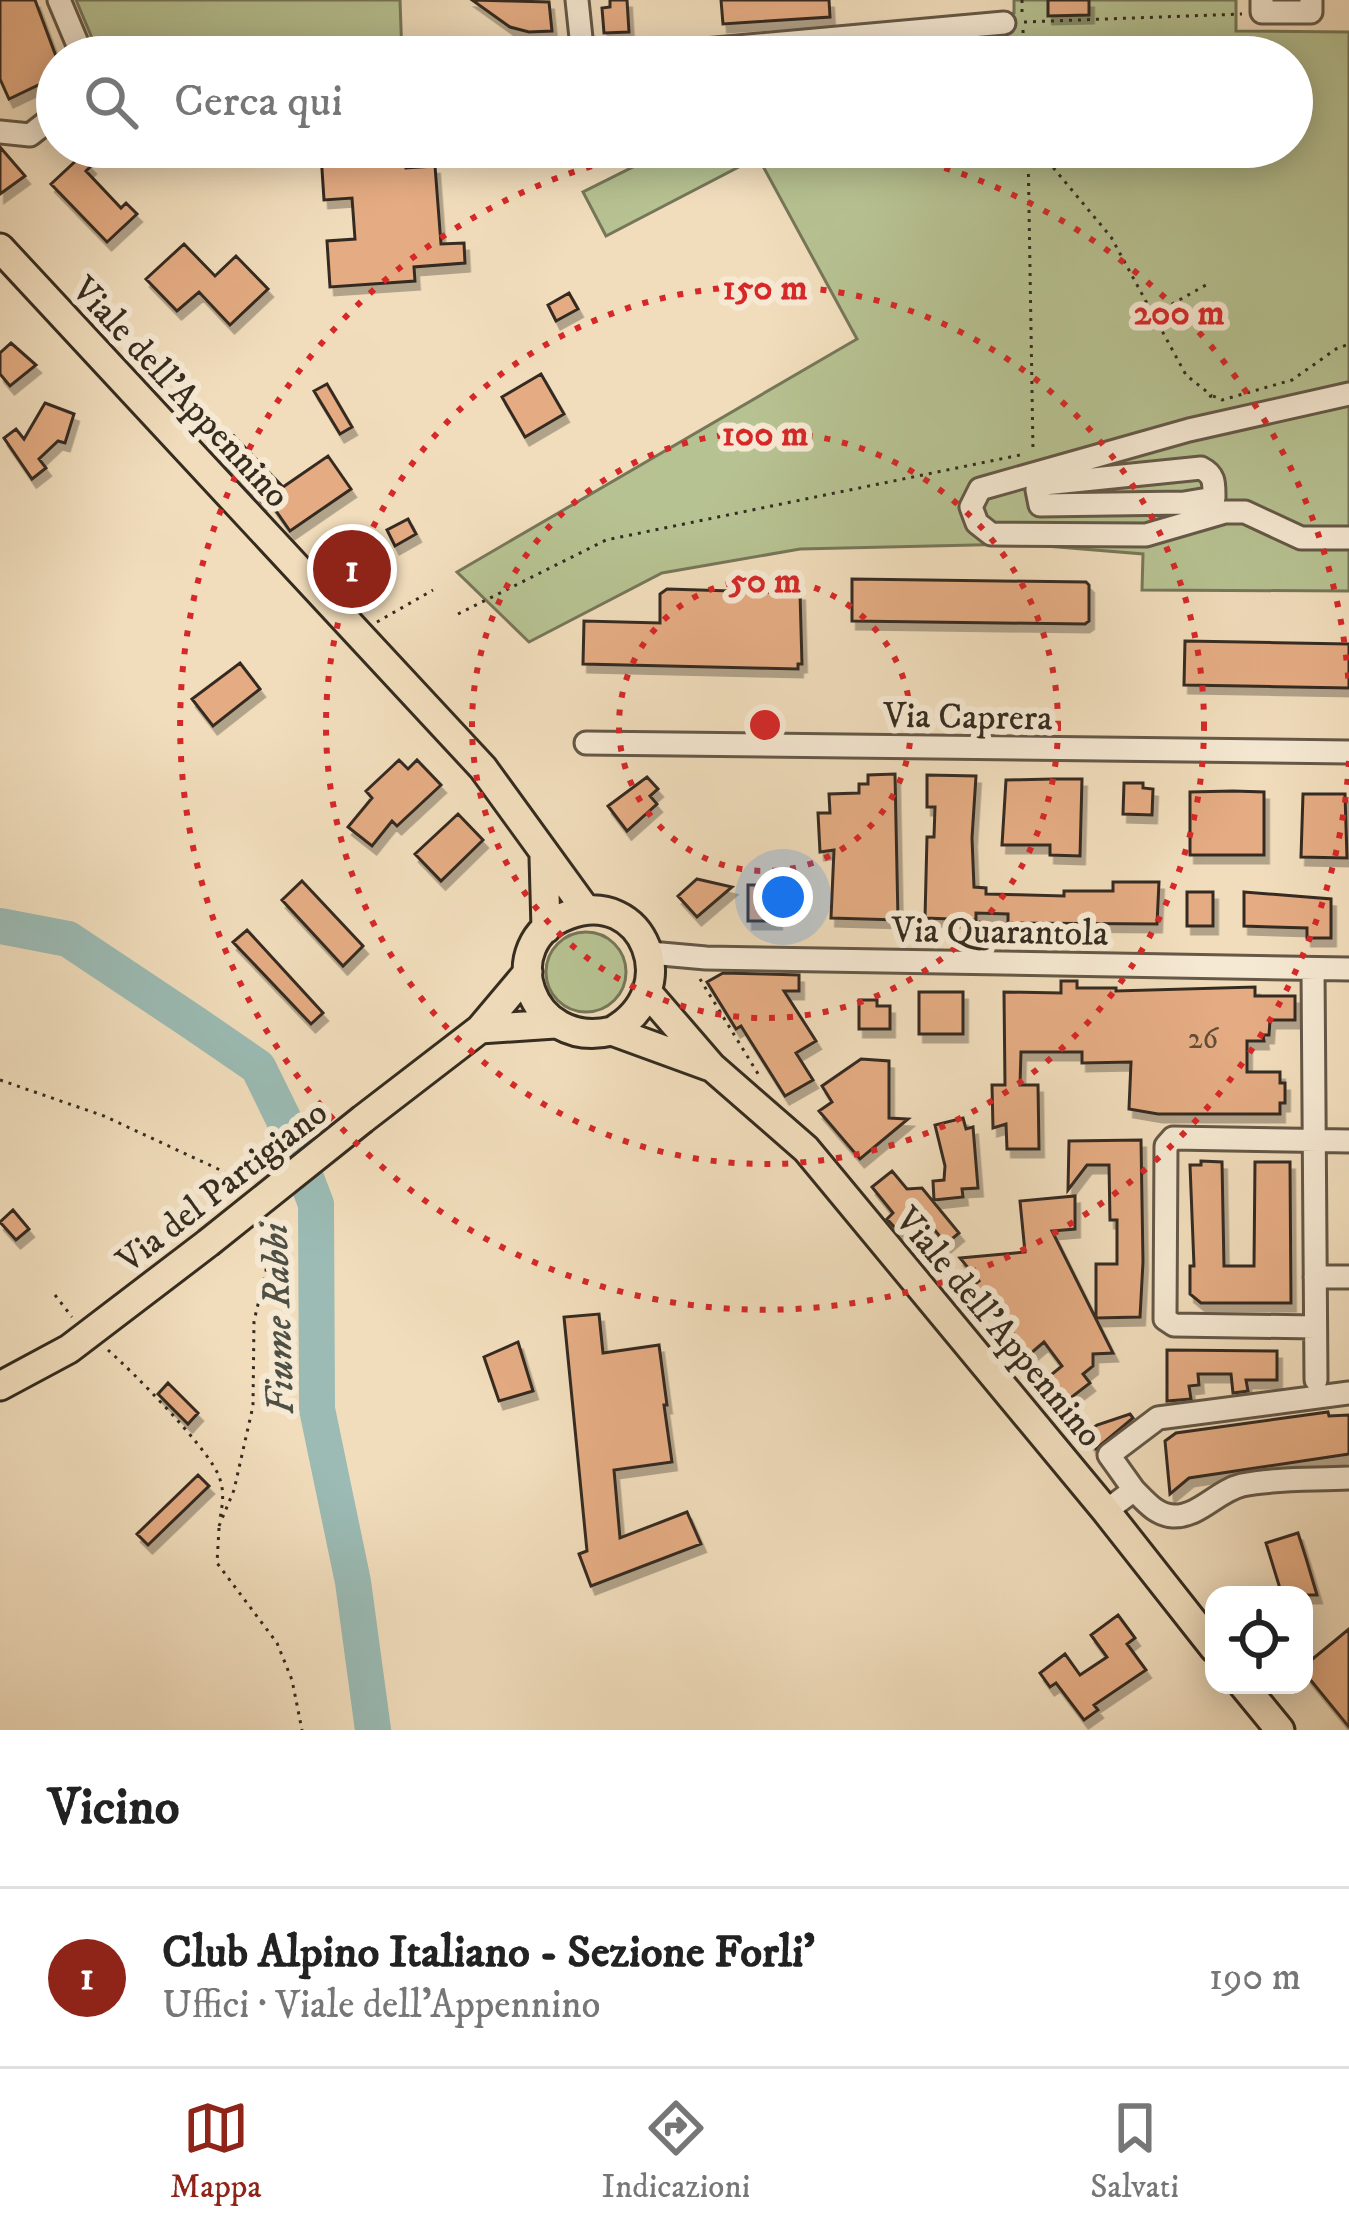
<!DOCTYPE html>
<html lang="it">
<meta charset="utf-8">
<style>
body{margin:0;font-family:"IM FELL DW Pica",serif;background:#f2f2f2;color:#222}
.controls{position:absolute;right:36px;bottom:36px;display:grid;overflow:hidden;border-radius:24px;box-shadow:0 6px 30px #0003}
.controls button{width:108px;height:108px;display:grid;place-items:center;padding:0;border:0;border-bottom:3px solid #e0e0e0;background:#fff;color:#222;font:60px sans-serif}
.you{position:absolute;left:783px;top:897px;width:42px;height:42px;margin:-30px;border:9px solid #fff;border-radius:50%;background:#1a73e8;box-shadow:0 0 0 18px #1a73e833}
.badge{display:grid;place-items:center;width:78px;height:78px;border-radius:50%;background:#8f2418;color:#fff;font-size:39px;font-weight:700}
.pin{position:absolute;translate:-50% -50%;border:6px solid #fff;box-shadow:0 3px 12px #0006}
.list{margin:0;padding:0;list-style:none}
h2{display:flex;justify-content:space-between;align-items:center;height:156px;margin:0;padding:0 48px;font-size:51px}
h2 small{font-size:39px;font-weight:400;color:#767676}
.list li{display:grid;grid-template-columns:78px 1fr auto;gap:36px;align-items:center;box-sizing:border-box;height:180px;padding:0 48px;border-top:3px solid #e0e0e0}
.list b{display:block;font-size:45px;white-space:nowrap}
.list p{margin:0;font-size:39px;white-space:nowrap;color:#767676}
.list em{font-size:39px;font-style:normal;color:#767676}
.icon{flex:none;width:66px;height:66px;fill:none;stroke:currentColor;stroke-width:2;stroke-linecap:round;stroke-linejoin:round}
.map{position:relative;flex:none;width:1349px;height:1730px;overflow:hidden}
.search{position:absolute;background:#fff;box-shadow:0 6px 30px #0003;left:36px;right:36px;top:36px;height:132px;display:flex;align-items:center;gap:30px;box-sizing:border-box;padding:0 42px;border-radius:66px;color:#767676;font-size:45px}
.sheet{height:336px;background:#fff}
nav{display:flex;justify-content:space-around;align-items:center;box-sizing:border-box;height:168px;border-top:3px solid #e0e0e0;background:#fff;font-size:33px;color:#767676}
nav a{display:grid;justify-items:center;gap:6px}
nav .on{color:#8f2418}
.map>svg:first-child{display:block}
.green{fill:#b7c292;stroke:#767759;stroke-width:3}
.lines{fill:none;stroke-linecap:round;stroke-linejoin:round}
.river{stroke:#9bbbb4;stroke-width:36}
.building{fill:#e5ac83;stroke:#352c20;stroke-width:3;filter:url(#shadow)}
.minor-casing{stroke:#645847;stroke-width:27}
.major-casing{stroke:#352c20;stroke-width:33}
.path{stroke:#352c20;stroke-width:3;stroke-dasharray:3 6;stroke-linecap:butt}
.minor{stroke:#f6e9d3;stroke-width:21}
.major{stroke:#f1ddbc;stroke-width:27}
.major-bridge-casing{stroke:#352c20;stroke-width:33;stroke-linecap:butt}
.major-bridge{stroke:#f1ddbc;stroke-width:27}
.ring{fill:none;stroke:#d62828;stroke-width:6;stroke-dasharray:6 12}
.labels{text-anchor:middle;stroke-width:12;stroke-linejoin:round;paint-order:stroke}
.number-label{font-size:30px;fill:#614c39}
.street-label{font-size:36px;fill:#352c20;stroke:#f6e9d3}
.water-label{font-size:39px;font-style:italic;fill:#4e5045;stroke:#f6e9d3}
.centre{fill:#d62828;stroke:#f6e9d3;stroke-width:6}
.ring-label{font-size:36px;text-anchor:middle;font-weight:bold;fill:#d62828;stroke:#f6e9d3;stroke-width:12;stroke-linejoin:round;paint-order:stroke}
</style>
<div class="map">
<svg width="1349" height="1730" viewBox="0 0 1349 1730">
<defs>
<filter id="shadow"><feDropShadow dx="4.5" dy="8" stdDeviation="0" flood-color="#0004"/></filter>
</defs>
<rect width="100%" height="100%" fill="#f1ddbc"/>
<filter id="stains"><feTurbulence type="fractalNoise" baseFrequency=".00167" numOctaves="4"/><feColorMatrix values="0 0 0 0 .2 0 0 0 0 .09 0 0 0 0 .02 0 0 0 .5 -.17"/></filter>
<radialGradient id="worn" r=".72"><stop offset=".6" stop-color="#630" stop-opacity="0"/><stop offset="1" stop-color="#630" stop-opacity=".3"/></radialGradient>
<path class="green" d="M 76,0 L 400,0 L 402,57 L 100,57 Z
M 1014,0 L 1236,0 L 1236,31 L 1349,32 L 1349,591 L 1142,590 L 1143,554 L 1021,544 L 800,549 L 662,573 L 529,642 L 457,572 L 857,339 L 758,157 L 606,236 L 583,192 L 673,147 L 1292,147 L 1292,57 L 748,57 L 1014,13 Z
M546 972a40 40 0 1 1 80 0a40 40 0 1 1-80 0Z"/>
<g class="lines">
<path class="river" d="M 0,926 L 68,939 L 194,1023 L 258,1067 L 283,1118 L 316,1204 L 317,1409 L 353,1582 L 373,1730"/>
</g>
<path class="building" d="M 0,0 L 35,0 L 57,59 L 57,76 L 9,99 L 0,79 Z
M 472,0 L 549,2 L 552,31 L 529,32 L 510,27 Z
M 610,0 L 627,0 L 629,32 L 604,33 L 602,8 L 610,7 Z
M 721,0 L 829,0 L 830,17 L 723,24 Z
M 1048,0 L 1089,0 L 1089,15 L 1048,16 Z
M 0,147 L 25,176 L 0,194 Z
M 405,147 L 406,168 L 435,166 L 441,244 L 464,243 L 465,263 L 414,267 L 415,281 L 330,287 L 327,241 L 355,239 L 352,198 L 324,200 L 321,154 Z
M 81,156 L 91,166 L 86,171 L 121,208 L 126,203 L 137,214 L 107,242 L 51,184 Z
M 184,244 L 215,276 L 236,256 L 268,289 L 230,325 L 199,292 L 177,311 L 146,279 Z
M 569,293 L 578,309 L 556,321 L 548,305 Z
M 11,343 L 36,365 L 10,386 L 0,374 L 0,353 Z
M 541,374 L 564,414 L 525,437 L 502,397 Z
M 327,384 L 352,427 L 340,434 L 314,391 Z
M 45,403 L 74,414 L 65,443 L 58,441 L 39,459 L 46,468 L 32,479 L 4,438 L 16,429 L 24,439 Z
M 234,436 L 283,487 L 328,456 L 351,489 L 290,531 L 267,498 L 262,502 L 217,453 Z
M 408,519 L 416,534 L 395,546 L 387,530 Z
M 368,553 L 380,574 L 351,590 L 339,570 Z
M 852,579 L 1086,582 L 1089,585 L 1089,621 L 1085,624 L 852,621 Z
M 667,589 L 800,593 L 802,664 L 798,664 L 798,669 L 583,664 L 584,621 L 660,623 L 660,594 Z
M 1185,641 L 1349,644 L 1349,688 L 1184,685 Z
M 240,663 L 260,689 L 213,726 L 192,699 Z
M 399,760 L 408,769 L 417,760 L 441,785 L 397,826 L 392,821 L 372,846 L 348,827 L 372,798 L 366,791 Z
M 895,774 L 898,920 L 831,918 L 834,850 L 820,852 L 818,813 L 830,813 L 829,794 L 859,793 L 859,784 L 868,784 L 868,775 Z
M 927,775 L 976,776 L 972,838 L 974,887 L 986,888 L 986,894 L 1064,896 L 1064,891 L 1113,891 L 1113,882 L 1159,882 L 1157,924 L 1008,923 L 1008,914 L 976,913 L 976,920 L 925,918 L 927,837 L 934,837 L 935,807 L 927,807 Z
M 647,777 L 658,789 L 650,796 L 657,804 L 627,831 L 608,806 Z
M 1053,779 L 1082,779 L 1080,856 L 1050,855 L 1050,845 L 1002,845 L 1006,780 Z
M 1124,783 L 1143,783 L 1143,788 L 1153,789 L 1152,815 L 1123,814 Z
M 1233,791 L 1264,792 L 1264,855 L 1190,855 L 1190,792 Z
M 1303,794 L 1345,794 L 1347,858 L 1301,857 Z
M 458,814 L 483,840 L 441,881 L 415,854 Z
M 697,879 L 732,887 L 697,917 L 678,896 Z
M 302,881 L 363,946 L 343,966 L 282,900 Z
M 748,885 L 777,885 L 777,921 L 748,921 Z
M 1187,892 L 1213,892 L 1213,926 L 1187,926 Z
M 1244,892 L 1331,899 L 1331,938 L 1307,938 L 1307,928 L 1244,926 Z
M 247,930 L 323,1013 L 311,1024 L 233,942 Z
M 723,973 L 799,975 L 799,991 L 784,991 L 816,1041 L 796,1053 L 813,1080 L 785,1096 L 741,1026 L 736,1029 L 707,982 Z
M 1061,981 L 1077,981 L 1077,988 L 1116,988 L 1116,991 L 1255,987 L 1255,996 L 1295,996 L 1295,1020 L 1270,1020 L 1269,1035 L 1263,1035 L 1264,1041 L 1247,1041 L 1247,1072 L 1280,1072 L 1280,1083 L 1285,1083 L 1285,1103 L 1280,1103 L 1280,1114 L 1158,1114 L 1129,1109 L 1131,1062 L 1082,1063 L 1082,1052 L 1021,1052 L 1020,1085 L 1038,1085 L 1039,1149 L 1007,1149 L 1006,1124 L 993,1128 L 992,1085 L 1005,1085 L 1004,992 L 1061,993 Z
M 919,992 L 963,992 L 963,1034 L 919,1034 Z
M 859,1000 L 877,1000 L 877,1006 L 890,1006 L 890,1029 L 859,1029 Z
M 861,1059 L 889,1061 L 889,1118 L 908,1119 L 860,1159 L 819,1111 L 832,1102 L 822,1086 Z
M 963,1118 L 966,1129 L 973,1127 L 978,1188 L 962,1189 L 963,1197 L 934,1200 L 933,1181 L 944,1180 L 945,1166 L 935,1125 Z
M 1141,1140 L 1143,1262 L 1140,1317 L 1096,1318 L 1096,1264 L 1117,1264 L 1117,1220 L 1110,1220 L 1109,1165 L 1087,1165 L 1068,1190 L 1069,1141 Z
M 1201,1161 L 1222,1162 L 1224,1266 L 1254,1266 L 1255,1162 L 1290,1162 L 1291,1303 L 1201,1303 L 1190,1294 L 1190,1266 L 1194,1266 L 1190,1165 L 1201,1165 Z
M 892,1171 L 907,1189 L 922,1188 L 959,1233 L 946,1244 L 921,1213 L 898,1231 L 887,1219 L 893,1213 L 872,1187 Z
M 1075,1196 L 1075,1229 L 1052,1231 L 1113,1353 L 1093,1354 L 1093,1366 L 1083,1374 L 1090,1383 L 1064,1403 L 1046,1379 L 1062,1366 L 1044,1342 L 1030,1354 L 1013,1333 L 1010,1335 L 971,1287 L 979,1281 L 960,1258 L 1025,1252 L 1020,1201 Z
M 13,1210 L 29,1229 L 16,1240 L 0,1222 Z
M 599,1314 L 603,1353 L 659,1345 L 667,1405 L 664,1405 L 672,1462 L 614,1470 L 620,1538 L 687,1512 L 701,1544 L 591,1586 L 579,1554 L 587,1551 L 564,1317 Z
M 518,1342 L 533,1391 L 499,1401 L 484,1357 Z
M 1167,1350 L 1277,1351 L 1277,1380 L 1246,1380 L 1248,1391 L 1233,1393 L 1231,1374 L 1198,1374 L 1199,1385 L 1189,1386 L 1191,1399 L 1167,1401 Z
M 168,1383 L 198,1413 L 188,1424 L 158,1394 Z
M 1328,1412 L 1329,1416 L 1349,1415 L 1349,1454 L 1189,1478 L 1170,1494 L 1165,1441 L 1176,1433 Z
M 1130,1414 L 1133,1418 L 1096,1449 L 1084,1435 L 1097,1425 Z
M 198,1475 L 209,1486 L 148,1545 L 137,1534 Z
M 1298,1533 L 1306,1558 L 1317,1595 L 1282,1595 L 1266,1543 Z
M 1118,1615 L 1135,1638 L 1127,1644 L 1146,1670 L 1094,1705 L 1098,1710 L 1084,1720 L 1056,1683 L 1050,1687 L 1040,1673 L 1065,1654 L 1080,1675 L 1107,1657 L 1091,1635 Z
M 1349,1629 L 1349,1727 L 1304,1672 L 1304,1666 Z"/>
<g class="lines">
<g class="minor-casing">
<path id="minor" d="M 59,0 L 83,57
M 577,0 L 583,57
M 1262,0 L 1262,12 L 1311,12 L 1311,0
M 627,57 L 1004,23
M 0,132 L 30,135 L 57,114
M 1349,394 L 1189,430 L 980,489 L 971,507 L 977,523 L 991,534 L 1146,535 L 1225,512 L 1245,512 L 1301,538 L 1349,538
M 1201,468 C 1215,475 1214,483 1214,498 L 1184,503 L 1040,505 L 1037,490 L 1044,484 Z
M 586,743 L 1349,752
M 650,953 L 706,958 L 1349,969
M 1313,969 L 1316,1380
M 1315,1277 L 1349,1277
M 1315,1327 L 1174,1325 L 1165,1319 L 1166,1146 L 1173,1138 L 1349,1141
M 1134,1490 C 1145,1501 1156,1515 1173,1516 C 1199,1517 1217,1491 1242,1485 C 1276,1478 1315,1480 1349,1478
M 1106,1511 L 1134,1490 L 1109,1455 L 1158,1418 L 1349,1393"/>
</g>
<g class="major-casing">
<path id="major" d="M 0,248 L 483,768 L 586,910
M 544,857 L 546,929
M 649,994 L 712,1067 L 806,1149 L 1106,1511 L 1214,1648
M 480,1029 L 555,1024
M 612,1031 C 686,990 643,886 568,915 C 493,943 530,1051 612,1031 L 708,1066
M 363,1119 L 480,1029 L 528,972
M 0,1386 L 69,1349 L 208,1243
M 1243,1685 L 1280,1730"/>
</g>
<path class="path" d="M 1022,0 L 1022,15
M 1024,22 L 1242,14
M 1023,30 L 1024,57
M 1028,147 L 1033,451
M 1036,147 L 1111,237 L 1186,375 L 1211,395 L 1208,402
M 1156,313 L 1206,285
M 1213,396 L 1222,400 L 1292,380 L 1336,349 L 1349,344
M 458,614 L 606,540 L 1020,455
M 377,622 L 433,590
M 700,979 L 760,1077
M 0,1080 L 104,1116 L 246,1182
M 55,1295 L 72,1317
M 108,1350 C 135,1374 201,1441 217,1472 C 225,1488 223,1502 220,1519
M 219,1526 L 234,1490 L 253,1406 L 254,1321 L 266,1271 L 269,1228
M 219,1528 L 217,1563 L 277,1643 L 292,1680 L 302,1730"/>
<use href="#minor" class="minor"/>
<use href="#major" class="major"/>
<g class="major-bridge-casing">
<path id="major-bridge" d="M 208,1243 L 363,1119"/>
</g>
<use href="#major-bridge" class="major-bridge"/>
</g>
<g class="ring">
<circle cx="765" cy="725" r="146"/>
<circle cx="765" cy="725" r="293"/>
<circle cx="765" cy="725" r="439"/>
<path d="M1349 761A585 585 0 1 1 673 147M857 147A585 585 0 0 1 1349 689"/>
</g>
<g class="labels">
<g class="number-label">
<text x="1203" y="1048">26</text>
</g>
<g class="street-label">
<text transform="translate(182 391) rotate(47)" y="13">Viale dell'Appennino</text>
<text transform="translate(968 715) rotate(1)" y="13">Via Caprera</text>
<text transform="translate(1000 930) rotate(1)" y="13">Via Quarantola</text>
<text transform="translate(221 1185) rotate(-38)" y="13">Via del Partigiano</text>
<text transform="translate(1000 1326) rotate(50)" y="13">Viale dell'Appennino</text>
</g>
<g class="water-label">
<text transform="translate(276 1319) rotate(-92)" y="14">Fiume Rabbi</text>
</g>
</g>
<circle cx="765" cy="725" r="18" class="centre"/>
<g class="ring-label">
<text x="765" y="299">150 m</text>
<text x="1179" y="324">200 m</text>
<text x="765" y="445">100 m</text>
<text x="765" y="592">50 m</text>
</g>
<rect width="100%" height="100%" filter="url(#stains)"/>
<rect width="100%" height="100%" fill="url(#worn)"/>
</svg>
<div class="controls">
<button><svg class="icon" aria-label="locate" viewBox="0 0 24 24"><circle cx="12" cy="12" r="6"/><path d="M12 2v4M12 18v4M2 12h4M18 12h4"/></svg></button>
</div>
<div class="you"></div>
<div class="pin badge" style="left:352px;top:569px">1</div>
<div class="search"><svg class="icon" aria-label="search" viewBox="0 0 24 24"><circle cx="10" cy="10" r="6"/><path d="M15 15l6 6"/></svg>Cerca qui</div>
</div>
<section class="sheet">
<h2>Vicino<small></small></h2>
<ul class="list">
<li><span class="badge">1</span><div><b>Club Alpino Italiano - Sezione Forli'</b><p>Uffici · Viale dell'Appennino</p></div><em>190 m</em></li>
</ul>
</section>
<nav>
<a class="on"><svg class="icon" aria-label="map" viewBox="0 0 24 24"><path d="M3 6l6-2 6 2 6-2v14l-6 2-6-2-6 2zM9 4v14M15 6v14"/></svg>Mappa</a>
<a><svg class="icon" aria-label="directions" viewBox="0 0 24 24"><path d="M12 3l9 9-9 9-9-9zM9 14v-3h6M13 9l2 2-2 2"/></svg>Indicazioni</a>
<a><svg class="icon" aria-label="saved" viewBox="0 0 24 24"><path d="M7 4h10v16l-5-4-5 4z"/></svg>Salvati</a>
</nav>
